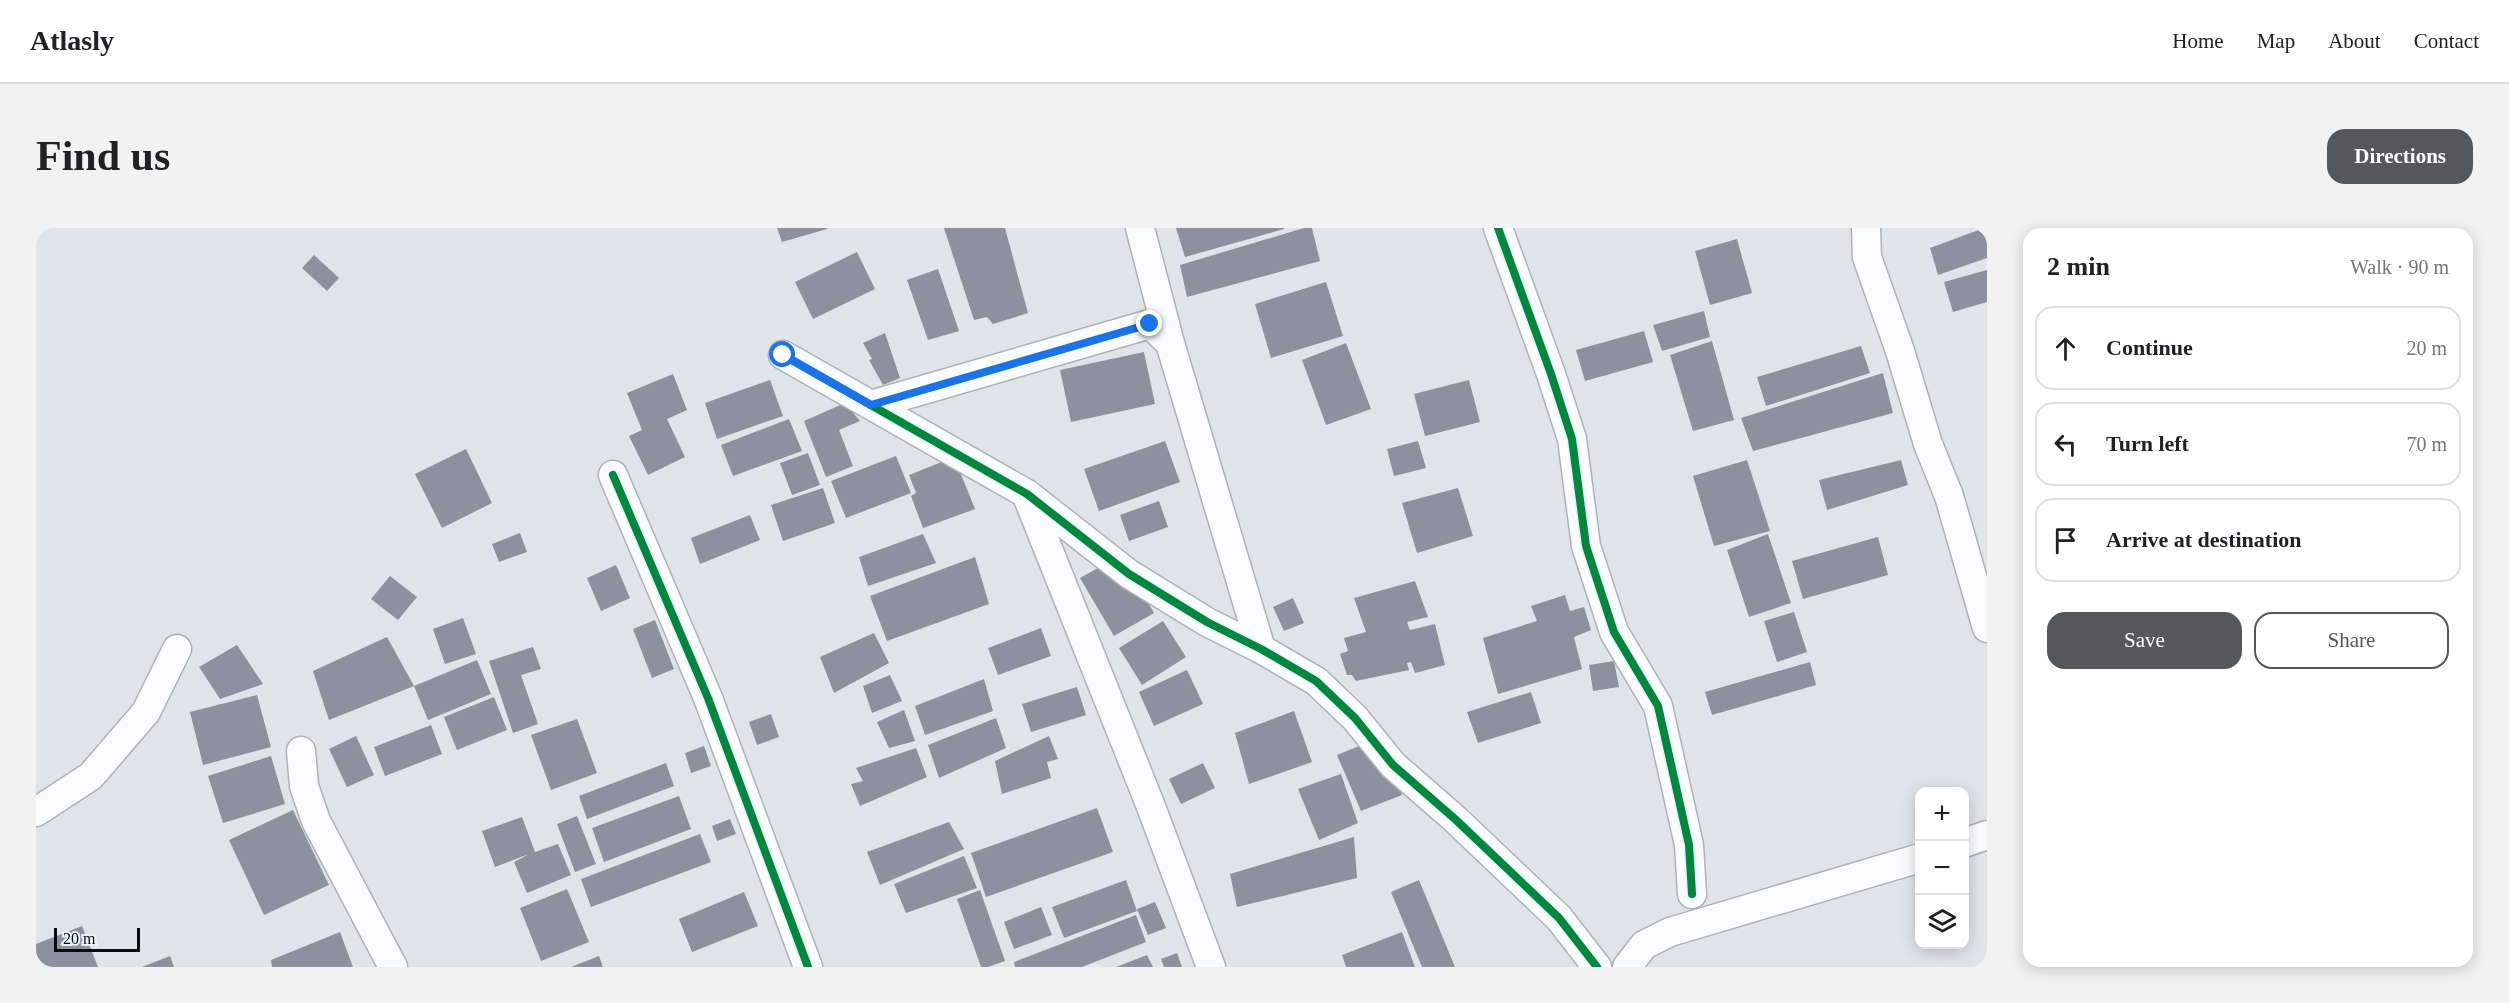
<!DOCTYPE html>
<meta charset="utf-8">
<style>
body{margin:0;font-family:Georgia,serif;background:#f2f2f2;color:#202124}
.controls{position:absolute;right:18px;bottom:18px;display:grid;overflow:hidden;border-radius:12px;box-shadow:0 3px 15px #0003}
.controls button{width:54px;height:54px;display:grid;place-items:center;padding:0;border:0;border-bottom:2px solid #e0e0e0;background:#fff;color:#202124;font:30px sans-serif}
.scale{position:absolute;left:18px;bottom:15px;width:86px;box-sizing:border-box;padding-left:6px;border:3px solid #090c0e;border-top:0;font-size:16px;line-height:21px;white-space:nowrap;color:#090c0e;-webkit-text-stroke:4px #e8f2f9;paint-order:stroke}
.stop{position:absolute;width:18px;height:18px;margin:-14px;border:4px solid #1a73e8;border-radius:50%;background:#fff}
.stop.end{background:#1a73e8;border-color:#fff;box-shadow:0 2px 6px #0008}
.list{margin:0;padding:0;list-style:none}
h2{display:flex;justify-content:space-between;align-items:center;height:78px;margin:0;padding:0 24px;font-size:26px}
h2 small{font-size:20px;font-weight:400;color:#757577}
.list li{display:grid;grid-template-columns:39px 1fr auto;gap:18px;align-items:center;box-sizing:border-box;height:84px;margin:0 12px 12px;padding:0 12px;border:2px solid #e0e0e0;border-radius:18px}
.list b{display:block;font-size:22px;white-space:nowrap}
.list em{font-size:20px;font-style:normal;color:#757577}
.actions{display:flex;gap:12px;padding:18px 24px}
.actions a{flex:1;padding:14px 0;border:2px solid #54585a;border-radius:18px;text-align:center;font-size:21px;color:#54585a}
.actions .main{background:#54585a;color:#fff}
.icon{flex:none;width:33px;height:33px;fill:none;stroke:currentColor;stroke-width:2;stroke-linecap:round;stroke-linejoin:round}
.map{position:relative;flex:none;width:1951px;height:739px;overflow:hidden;border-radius:18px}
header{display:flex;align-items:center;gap:36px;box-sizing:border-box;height:84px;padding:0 30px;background:#fff;border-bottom:2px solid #e0e0e0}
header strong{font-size:28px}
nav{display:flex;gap:33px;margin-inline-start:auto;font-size:21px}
.intro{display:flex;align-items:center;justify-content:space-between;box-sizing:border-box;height:144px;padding:0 36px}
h1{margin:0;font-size:42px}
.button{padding:15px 27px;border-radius:18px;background:#54585a;color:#fff;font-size:21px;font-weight:700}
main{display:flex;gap:36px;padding:0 36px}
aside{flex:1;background:#fff;border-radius:18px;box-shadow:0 3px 15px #0003}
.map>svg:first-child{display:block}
.building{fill:#8c919f}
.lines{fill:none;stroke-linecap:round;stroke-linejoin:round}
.street-casing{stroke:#aeb2b5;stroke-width:31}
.street{stroke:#fafbfc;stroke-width:28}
.cycleway-casing{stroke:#e8f2f9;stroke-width:11}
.cycleway{stroke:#00873e;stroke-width:8}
.route{stroke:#1a73e8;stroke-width:8}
</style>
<header>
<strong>Atlasly</strong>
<nav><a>Home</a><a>Map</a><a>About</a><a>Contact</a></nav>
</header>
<div class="intro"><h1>Find us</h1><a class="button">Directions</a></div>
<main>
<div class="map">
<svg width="1951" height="739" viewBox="0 0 1951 739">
<rect width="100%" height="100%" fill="#dfe4e8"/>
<path class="building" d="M 741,0 L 791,0 L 791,1 L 746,14 Z
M 908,0 L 969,0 L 992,85 L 957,96 L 951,89 L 938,92 Z
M 1140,0 L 1248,0 L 1248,1 L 1149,29 Z
M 1268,0 L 1276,0 L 1284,33 L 1151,69 L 1144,37 Z
M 1948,0 L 1951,0 L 1951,30 L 1902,47 L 1894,20 Z
M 1701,11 L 1716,65 L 1674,77 L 1659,23 Z
M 821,24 L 839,61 L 777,91 L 759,54 Z
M 278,27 L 303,50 L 291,63 L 266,40 Z
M 902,41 L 923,103 L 892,112 L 871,52 Z
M 1951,42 L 1951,74 L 1917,84 L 1908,54 Z
M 1290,54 L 1307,108 L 1235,130 L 1219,76 Z
M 1668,83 L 1674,109 L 1626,123 L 1617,97 Z
M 1608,103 L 1617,134 L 1549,153 L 1540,122 Z
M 849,105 L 864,150 L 847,157 L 833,132 L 836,131 L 827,115 Z
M 1676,113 L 1698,192 L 1657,203 L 1634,127 Z
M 1310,115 L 1335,181 L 1290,197 L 1266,132 Z
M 1825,118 L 1834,145 L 1730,178 L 1721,149 Z
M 1108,124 L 1119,176 L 1035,194 L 1024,142 Z
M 1847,145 L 1857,185 L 1717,223 L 1705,190 Z
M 637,146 L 651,182 L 631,191 L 649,229 L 612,247 L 593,208 L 606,202 L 591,165 Z
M 734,152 L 747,188 L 681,211 L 669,175 Z
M 1433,152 L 1444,194 L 1389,208 L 1378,166 Z
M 809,175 L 824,193 L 803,202 L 817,238 L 790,249 L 768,193 Z
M 753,191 L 766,223 L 697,248 L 685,217 Z
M 1129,213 L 1144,254 L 1063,283 L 1048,241 Z
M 1382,213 L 1390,240 L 1358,248 L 1351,221 Z
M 430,221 L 456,275 L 406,300 L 379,246 Z
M 772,225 L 784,257 L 756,267 L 744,235 Z
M 860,228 L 875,265 L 810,290 L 795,253 Z
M 918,229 L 939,281 L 887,300 L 875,268 L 880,265 L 873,247 Z
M 1711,232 L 1734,303 L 1678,318 L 1657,248 Z
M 1865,232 L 1872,257 L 1791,282 L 1783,252 Z
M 787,260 L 799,295 L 747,313 L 735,277 Z
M 1422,260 L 1437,308 L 1381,325 L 1366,275 Z
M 1123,273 L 1132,299 L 1093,313 L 1084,287 Z
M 714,287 L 724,312 L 664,336 L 655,310 Z
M 484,305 L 491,324 L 463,334 L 456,316 Z
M 887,306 L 900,335 L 832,358 L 823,329 Z
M 1732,306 L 1755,375 L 1713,389 L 1691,322 Z
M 1842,309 L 1852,347 L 1767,371 L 1756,333 Z
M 1085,327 L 1118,385 L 1078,408 L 1044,350 Z
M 939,329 L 953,376 L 851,413 L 834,368 Z
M 580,337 L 594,370 L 565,383 L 551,350 Z
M 354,348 L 381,369 L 362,392 L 335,371 Z
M 1379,353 L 1392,389 L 1371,394 L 1374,402 L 1399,396 L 1409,437 L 1379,445 L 1375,434 L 1371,435 L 1373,442 L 1320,453 L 1316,447 L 1311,447 L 1304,426 L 1312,423 L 1308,410 L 1330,404 L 1318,370 Z
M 1529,367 L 1534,383 L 1548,379 L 1555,402 L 1538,409 L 1546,441 L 1462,466 L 1447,410 L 1501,393 L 1495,378 Z
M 1257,370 L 1268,395 L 1248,403 L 1237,379 Z
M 1758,384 L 1771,424 L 1741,434 L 1728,393 Z
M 427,390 L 440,426 L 409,436 L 397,401 Z
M 619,392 L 638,441 L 616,450 L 597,401 Z
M 1127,393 L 1150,429 L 1106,457 L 1083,420 Z
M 1005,400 L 1015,428 L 962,447 L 952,420 Z
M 838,405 L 853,435 L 798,465 L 784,429 Z
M 351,409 L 378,458 L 293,492 L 277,443 Z
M 201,417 L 227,456 L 184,471 L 163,439 Z
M 497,419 L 505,441 L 485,447 L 502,496 L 477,505 L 453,433 Z
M 441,432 L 455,466 L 392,492 L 378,458 Z
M 1578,433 L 1583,459 L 1557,463 L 1553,437 Z
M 1774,434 L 1780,457 L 1676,487 L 1669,464 Z
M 1151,442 L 1167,476 L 1118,498 L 1103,464 Z
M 854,447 L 866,473 L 836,485 L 827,458 Z
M 948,451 L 957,483 L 889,507 L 879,478 Z
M 1041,459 L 1050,487 L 995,504 L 986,476 Z
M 1495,464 L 1505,495 L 1442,515 L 1431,484 Z
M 221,467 L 235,519 L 167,537 L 154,484 Z
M 458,469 L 471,502 L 421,522 L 408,489 Z
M 868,482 L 879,513 L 853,520 L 841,494 Z
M 1258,483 L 1276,534 L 1213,556 L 1199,505 Z
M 735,486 L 743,509 L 721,517 L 713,494 Z
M 960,490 L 970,520 L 903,550 L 892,517 Z
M 541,491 L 561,545 L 515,562 L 495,507 Z
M 395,497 L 406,526 L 349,548 L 338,519 Z
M 320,508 L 338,547 L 311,559 L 293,521 Z
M 1013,508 L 1022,531 L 1011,534 L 1015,550 L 966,566 L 959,533 Z
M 1343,510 L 1366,567 L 1325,583 L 1301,527 Z
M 668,518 L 675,538 L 655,545 L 649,525 Z
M 880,520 L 891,549 L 824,578 L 815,556 L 827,553 L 820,540 Z
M 235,528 L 249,576 L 187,595 L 172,548 Z
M 630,535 L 638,558 L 551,591 L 543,568 Z
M 1167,535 L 1179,560 L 1145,576 L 1133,551 Z
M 1305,546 L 1322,595 L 1283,612 L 1262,561 Z
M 643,568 L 655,601 L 568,634 L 556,600 Z
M 1061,580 L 1077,624 L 950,669 L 935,625 Z
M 257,582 L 293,657 L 228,687 L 193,612 Z
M 541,588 L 560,636 L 539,644 L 521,596 Z
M 486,589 L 499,624 L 522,616 L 535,647 L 491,665 L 478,634 L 493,626 L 459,639 L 446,603 Z
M 694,591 L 700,606 L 681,613 L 676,598 Z
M 913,594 L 928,621 L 844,657 L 831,624 Z
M 664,606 L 675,634 L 555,679 L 545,651 Z
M 1318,609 L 1321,650 L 1201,679 L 1194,646 Z
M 928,628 L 941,660 L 870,685 L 858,656 Z
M 1090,652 L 1101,683 L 1028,710 L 1016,679 Z
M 1383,652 L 1419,739 L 1386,739 L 1355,664 Z
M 531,661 L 553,714 L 505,733 L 484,680 Z
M 944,662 L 969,733 L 952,739 L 945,739 L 921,671 Z
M 708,664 L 722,698 L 656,724 L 643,691 Z
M 1119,674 L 1130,700 L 1112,707 L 1101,681 Z
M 1005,679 L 1016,707 L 978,721 L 968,694 Z
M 1100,687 L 1110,714 L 1046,739 L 979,739 L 978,734 Z
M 46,698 L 62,739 L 5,739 L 0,727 L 0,716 Z
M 304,704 L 317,739 L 236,739 L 235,732 Z
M 1366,704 L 1379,739 L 1310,739 L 1306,727 Z
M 1141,725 L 1146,739 L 1128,739 L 1125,731 Z
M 1111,727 L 1117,739 L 1080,739 Z
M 134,728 L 138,739 L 106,739 Z
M 563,728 L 567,739 L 535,739 Z"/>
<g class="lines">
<g class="street-casing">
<path id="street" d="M 1104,0 L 1134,115
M 1462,0 L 1515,146 L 1536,211 L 1550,318 L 1578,404 L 1622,478 L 1653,617 L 1656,666
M 1830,0 L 1831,29 L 1864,123 L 1892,216 L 1913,268 L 1951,400
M 747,127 L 991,266 L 1093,346 L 1171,394 L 1225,421 L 1280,453 L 1319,490 L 1357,537 L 1419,591 L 1523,690 L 1561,739
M 835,177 L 1114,96 L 1134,115 L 1225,421
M 577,247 L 672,470 L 772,739
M 991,268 L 1114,576 L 1175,739
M 265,523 L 268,558 L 280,593 L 357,739
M 0,584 L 55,548 L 110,484 L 141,421
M 1928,615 L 1951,607
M 1591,739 L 1608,717 L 1634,704 L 1884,630"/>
</g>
<use href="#street" class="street"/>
<g class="cycleway-casing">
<path id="cycleway" d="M 1462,0 L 1515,146 L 1536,211 L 1550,318 L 1578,404 L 1622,478 L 1653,617 L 1656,666
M 747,127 L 991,266 L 1093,346 L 1171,394 L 1225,421 L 1280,453 L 1319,490 L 1357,537 L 1419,591 L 1523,690 L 1561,739
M 577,247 L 672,470 L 772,739"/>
</g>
<use href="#cycleway" class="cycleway"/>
</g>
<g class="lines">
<path class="route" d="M 747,127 L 835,177 L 1114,96"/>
</g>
</svg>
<div class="controls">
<button>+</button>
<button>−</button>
<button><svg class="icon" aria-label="layers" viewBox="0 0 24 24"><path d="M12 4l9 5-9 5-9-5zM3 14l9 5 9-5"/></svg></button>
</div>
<div class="scale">20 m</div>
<div class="stop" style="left:747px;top:127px"></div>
<div class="stop end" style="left:1114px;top:96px"></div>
</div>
<aside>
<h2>2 min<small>Walk · 90 m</small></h2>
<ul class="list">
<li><svg class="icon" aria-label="ahead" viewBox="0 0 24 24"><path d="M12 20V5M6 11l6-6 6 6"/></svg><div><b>Continue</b></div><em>20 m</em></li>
<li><svg class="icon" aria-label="left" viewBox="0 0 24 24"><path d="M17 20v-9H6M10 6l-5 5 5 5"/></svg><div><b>Turn left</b></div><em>70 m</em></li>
<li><svg class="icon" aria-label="arrive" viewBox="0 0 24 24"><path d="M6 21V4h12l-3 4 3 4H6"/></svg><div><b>Arrive at destination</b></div></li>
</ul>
<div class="actions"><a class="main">Save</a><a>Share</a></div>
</aside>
</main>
